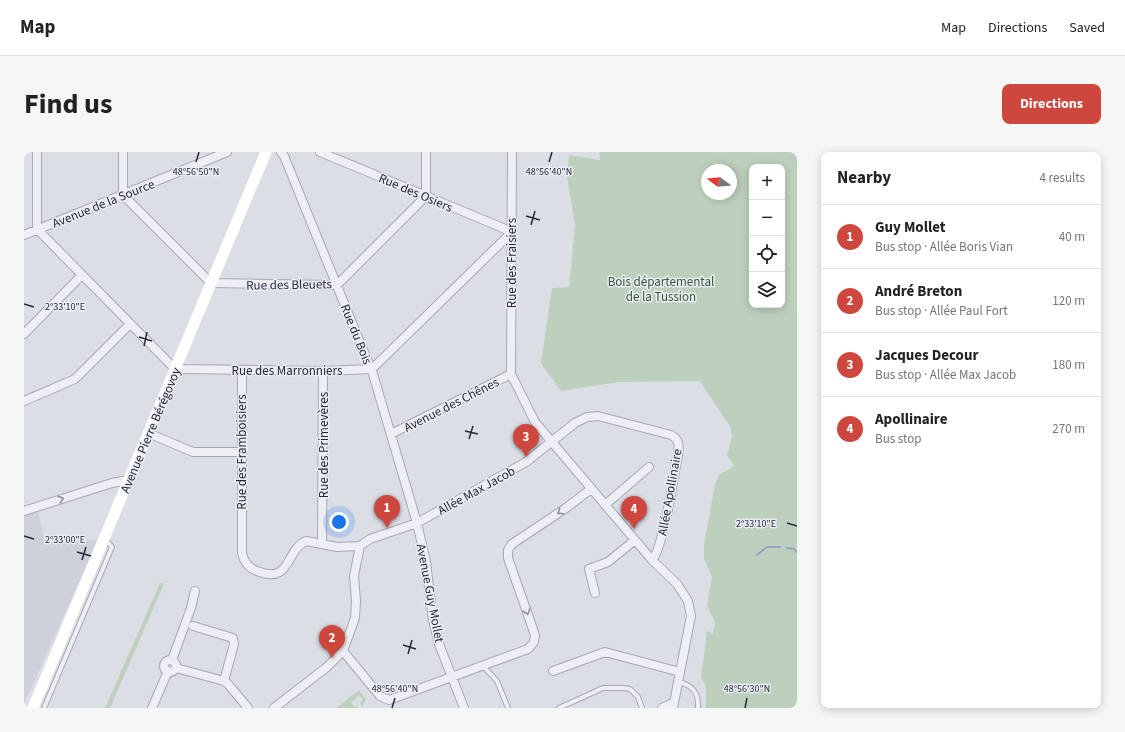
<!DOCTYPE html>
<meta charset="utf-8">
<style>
body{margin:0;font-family:"Source Sans 3",sans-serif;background:#f6f6f6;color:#222}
.controls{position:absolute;right:12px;top:12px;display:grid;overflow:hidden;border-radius:8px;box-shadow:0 2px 10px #0003}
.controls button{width:36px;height:36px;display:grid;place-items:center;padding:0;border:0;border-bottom:1px solid #e0e0e0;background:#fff;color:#222;font:20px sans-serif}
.compass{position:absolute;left:677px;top:12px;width:36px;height:36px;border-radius:50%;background:#fff;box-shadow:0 2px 10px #0003;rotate:286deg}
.you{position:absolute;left:315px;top:370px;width:14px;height:14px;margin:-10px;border:3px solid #fff;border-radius:50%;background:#1a73e8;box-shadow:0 0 0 6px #1a73e833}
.badge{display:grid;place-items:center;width:26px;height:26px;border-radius:50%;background:#ce473e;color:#fff;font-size:13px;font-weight:700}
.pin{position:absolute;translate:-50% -33px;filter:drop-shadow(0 1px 2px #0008)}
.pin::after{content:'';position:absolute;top:21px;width:14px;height:12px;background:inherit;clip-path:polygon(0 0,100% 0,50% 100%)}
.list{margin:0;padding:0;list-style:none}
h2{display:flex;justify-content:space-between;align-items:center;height:52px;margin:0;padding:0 16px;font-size:17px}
h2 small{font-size:13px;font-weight:400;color:#767676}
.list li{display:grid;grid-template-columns:26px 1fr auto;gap:12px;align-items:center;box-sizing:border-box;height:64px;padding:0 16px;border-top:1px solid #e0e0e0}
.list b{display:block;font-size:15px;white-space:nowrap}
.list p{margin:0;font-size:13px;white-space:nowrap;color:#767676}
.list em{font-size:13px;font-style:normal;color:#767676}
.icon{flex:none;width:22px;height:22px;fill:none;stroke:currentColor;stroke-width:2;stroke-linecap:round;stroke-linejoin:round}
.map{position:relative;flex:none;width:773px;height:556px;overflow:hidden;border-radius:8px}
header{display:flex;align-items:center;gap:24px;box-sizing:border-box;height:56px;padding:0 20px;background:#fff;border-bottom:1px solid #e0e0e0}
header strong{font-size:19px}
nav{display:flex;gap:22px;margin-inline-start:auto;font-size:14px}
.intro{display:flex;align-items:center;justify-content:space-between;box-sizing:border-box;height:96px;padding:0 24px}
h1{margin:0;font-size:28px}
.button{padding:10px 18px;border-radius:8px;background:#ce473e;color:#fff;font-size:14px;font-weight:700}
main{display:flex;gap:24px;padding:0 24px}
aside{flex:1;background:#fff;border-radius:8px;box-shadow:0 2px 10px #0003}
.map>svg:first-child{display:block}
.built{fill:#ced0db}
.green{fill:#bdd0bd;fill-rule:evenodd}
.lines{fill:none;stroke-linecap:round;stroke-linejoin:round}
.stream{stroke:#96a3c7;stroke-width:2}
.lane-casing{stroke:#a5a8b3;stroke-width:6}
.street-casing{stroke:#a5a8b3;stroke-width:10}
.lane{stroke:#eeeff4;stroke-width:4}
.street{stroke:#eeeff4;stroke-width:8}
.secondary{stroke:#fff;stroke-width:11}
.oneway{stroke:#8a8c98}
.ticks{fill:none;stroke:#26293c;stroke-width:1.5}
.labels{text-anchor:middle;stroke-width:3;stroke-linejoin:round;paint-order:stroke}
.street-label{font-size:13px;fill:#26293c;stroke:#ebedf4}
.park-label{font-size:13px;fill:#335834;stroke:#ebedf4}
.ticks-label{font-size:10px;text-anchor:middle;fill:#26293c;stroke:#ebedf4;stroke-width:3;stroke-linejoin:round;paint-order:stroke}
</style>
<header>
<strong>Map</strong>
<nav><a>Map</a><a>Directions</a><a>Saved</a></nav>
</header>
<div class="intro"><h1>Find us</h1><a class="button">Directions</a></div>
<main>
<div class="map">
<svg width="773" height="556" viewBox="0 0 773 556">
<rect width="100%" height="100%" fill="#dcdee6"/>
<path class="built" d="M 14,359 L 21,390 L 74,388 L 0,552 L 0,364 Z"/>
<path class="green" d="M 575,0 L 773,0 L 773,556 L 682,556 L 682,534 L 677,526 L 683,479 L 689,482 L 691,470 L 683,454 L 688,424 L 680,407 L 680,393 L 691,332 L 695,323 L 710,314 L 703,303 L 708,285 L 707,276 L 676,229 L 595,230 L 537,239 L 517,211 L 528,136 L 545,135 L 551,73 L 543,24 L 545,3 L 576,8 ZM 728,15 L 758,15 L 758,153 L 728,153 ZM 683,18 L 707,18 L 707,42 L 683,42 Z
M 136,431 L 140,432 L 86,556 L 81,556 Z
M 335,538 L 342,547 L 338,555 L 336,551 L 339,548 L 335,543 L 327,551 L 331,555 L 336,556 L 312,556 Z"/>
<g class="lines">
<path class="stream" d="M 763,396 L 770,397 L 773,400
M 733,403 L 743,395 L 756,395"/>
<g class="lane-casing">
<path id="lane" d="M 459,514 L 473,529 L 484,556
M 654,530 C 669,533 675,541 674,556
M 20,556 L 88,395 L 81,387
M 535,556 L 579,536 L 599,536 L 606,537 L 614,545 L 618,556"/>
</g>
<g class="street-casing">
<path id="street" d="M 13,0 L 13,77 L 146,212 L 158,217 L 299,219 L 348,217 L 487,81 L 479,76 L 296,0
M 99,0 L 99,43 L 187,131 L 313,133 L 402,44 L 402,0
M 257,0 L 260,4 L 349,222 L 393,371 L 402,410 L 409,468 L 415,492 L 440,556
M 488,0 L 487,222 L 511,270 L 611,388 L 628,408 L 653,432 L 664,449 L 667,464 L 649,556
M 0,83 L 203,0
M 0,182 L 58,123
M 218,218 L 218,401 C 220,410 224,416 233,419 C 268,433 261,398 282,389 L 313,395 L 336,394 L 346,387 L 393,371 L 502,310 L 551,271 L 563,265 L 574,264 L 647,283 C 656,288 655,294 654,303 C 650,322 639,398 628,408
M 0,249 L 51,227 L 106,172
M 124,281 L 169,300 L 217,300
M 367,282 L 487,222
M 581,353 L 625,315
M 0,359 L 88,331 L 104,328
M 298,391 L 299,219
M 571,441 L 565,417 L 584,410 L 611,388
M 169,474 L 209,486 L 210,492 L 200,529
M 319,499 L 356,544 L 365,548 L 504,497 L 510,490 L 511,483 L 484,406 L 484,398 L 488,392 L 542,356 L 567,337
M 148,508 L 167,456 L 171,439
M140 514a6 6 0 1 1 12 0a6 6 0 1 1-12 0Z
M 152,516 L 200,529 L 204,532 L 224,556
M 529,519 L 581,500 L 656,520
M 128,556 L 144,519
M 250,556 L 303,515 L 319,499 L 331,466 L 332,449 L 330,424 L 336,394
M 638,556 L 649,551"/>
</g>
<use href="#lane" class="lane"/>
<use href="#street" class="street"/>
<path class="secondary" d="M 9,556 L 242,0"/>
</g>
<defs><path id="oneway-chevron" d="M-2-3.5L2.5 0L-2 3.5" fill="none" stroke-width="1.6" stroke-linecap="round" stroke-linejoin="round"/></defs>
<g class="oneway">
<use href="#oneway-chevron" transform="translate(37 347) rotate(-18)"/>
<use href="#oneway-chevron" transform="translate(536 360) rotate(146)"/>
<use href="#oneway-chevron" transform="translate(503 460) rotate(71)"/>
</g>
<path class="ticks" d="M 172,10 L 175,0M 525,10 L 528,0M 502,64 L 516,68M 507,73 L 511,59M 0,152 L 10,155M 115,185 L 128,189M 120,194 L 123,180M 441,279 L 454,282M 445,287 L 449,274M 763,371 L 773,374M 0,384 L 10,387M 53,400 L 67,404M 58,408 L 62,395M 379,493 L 392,497M 384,502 L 388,488M 368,556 L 371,546M 721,556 L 723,546"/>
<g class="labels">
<g class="street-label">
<text transform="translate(392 40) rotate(23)" y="5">Rue des Osiers</text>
<text transform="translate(79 51) rotate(-22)" y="5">Avenue de la Source</text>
<text transform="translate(487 111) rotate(-90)" y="5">Rue des Fraisiers</text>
<text transform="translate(265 132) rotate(-1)" y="5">Rue des Bleuets</text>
<text transform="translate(333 182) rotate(68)" y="5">Rue du Bois</text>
<text x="263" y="223">Rue des Marronniers</text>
<text transform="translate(427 252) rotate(-27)" y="5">Avenue des Chênes</text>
<text transform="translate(126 278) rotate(-67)" y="5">Avenue Pierre Bérégovoy</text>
<text transform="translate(299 293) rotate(-90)" y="5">Rue des Primevères</text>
<text transform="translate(217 300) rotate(-90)" y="5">Rue des Framboisiers</text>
<text transform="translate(452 338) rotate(-29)" y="5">Allée Max Jacob</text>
<text transform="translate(645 340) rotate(-80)" y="5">Allée Apollinaire</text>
<text transform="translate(407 441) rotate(79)" y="5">Avenue Guy Mollet</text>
</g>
<g class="park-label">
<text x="637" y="134">Bois départemental<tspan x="637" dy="15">de la Tussion</tspan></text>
</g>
</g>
<g class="ticks-label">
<text x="172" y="23">48°56'50"N</text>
<text x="525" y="23">48°56'40"N</text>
<text x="41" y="158">2°33'10"E</text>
<text x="732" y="375">2°33'10"E</text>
<text x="41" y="391">2°33'00"E</text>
<text x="371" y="540">48°56'40"N</text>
<text x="723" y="540">48°56'30"N</text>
</g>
</svg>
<div class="controls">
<button>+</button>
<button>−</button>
<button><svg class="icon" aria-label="locate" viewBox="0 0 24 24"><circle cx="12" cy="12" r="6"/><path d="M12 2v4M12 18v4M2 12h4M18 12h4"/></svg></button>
<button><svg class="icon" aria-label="layers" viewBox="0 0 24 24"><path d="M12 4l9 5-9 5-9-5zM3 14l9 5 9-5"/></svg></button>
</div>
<svg class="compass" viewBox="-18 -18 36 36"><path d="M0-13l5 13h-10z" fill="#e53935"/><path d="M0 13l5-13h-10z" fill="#767676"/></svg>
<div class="you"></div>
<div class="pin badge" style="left:363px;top:376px">1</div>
<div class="pin badge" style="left:308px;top:506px">2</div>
<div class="pin badge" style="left:502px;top:305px">3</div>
<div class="pin badge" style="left:610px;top:377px">4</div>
</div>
<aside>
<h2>Nearby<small>4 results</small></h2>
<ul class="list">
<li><span class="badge">1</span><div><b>Guy Mollet</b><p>Bus stop · Allée Boris Vian</p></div><em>40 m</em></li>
<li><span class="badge">2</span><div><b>André Breton</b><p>Bus stop · Allée Paul Fort</p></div><em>120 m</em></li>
<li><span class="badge">3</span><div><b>Jacques Decour</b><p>Bus stop · Allée Max Jacob</p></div><em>180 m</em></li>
<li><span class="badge">4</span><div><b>Apollinaire</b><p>Bus stop</p></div><em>270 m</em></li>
</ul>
</aside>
</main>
